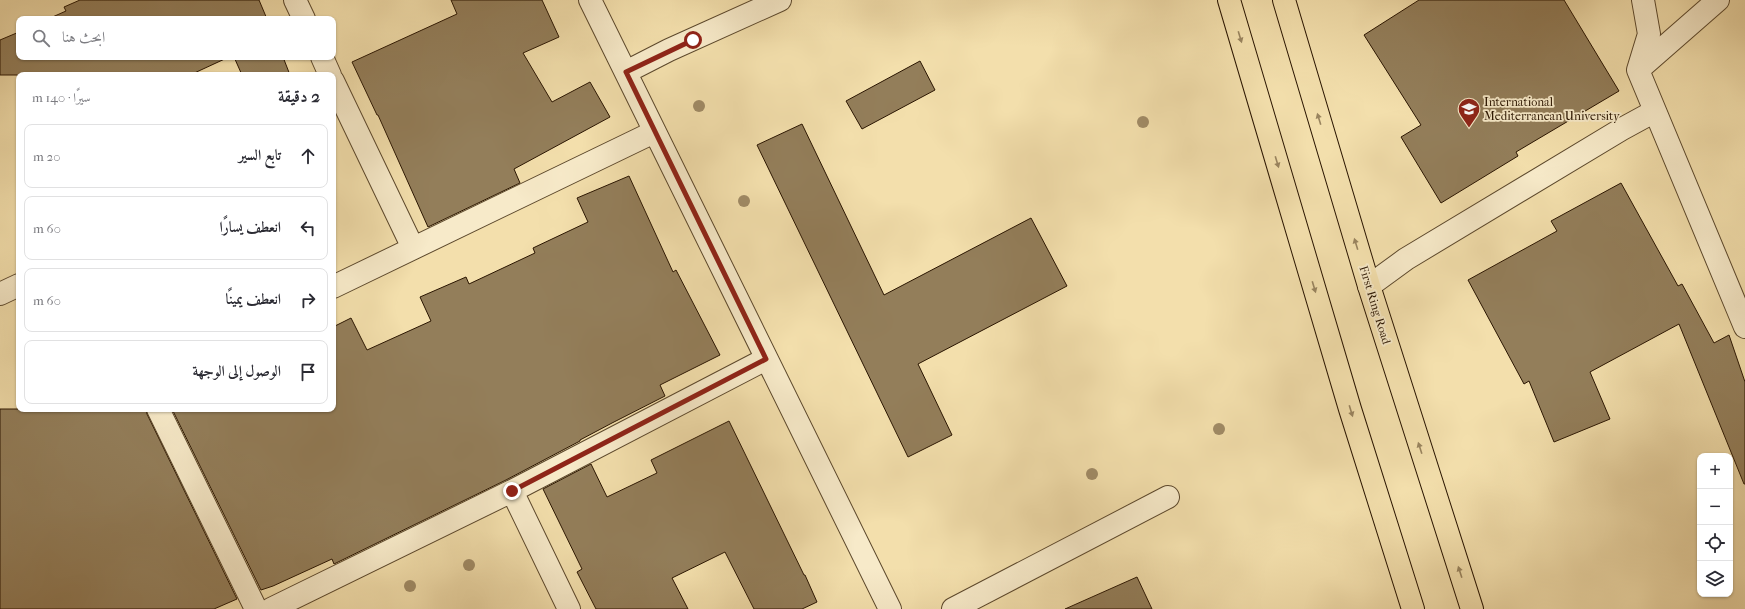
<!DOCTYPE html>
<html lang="ar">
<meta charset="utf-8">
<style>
body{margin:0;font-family:"IM FELL French Canon",Amiri,serif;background:#f7f7f7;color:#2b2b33;direction:rtl}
.controls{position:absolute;right:12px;bottom:12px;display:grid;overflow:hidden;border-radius:8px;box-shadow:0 1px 3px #0004}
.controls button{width:36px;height:36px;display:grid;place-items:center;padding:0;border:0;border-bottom:1px solid #e1e1e2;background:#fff;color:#2b2b33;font:20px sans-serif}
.stop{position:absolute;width:12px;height:12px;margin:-9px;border:3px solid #8f2418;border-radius:50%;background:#fff}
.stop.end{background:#8f2418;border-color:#fff;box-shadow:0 1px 4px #0008}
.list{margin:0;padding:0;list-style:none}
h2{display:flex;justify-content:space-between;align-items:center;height:52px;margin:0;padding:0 16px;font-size:17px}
h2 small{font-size:13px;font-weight:400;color:#7c7c81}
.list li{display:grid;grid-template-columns:26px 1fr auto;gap:12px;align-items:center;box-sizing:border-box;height:64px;margin:0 8px 8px;padding:0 8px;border:1px solid #e1e1e2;border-radius:8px}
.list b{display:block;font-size:15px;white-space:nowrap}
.list em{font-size:13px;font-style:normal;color:#7c7c81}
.icon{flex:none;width:22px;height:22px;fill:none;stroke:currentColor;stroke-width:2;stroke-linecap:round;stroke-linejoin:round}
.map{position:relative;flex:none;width:1745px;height:609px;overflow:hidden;direction:ltr}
.search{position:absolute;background:#fff;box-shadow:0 1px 3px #0004;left:16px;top:16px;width:320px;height:44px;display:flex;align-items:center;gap:10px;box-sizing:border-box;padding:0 14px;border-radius:8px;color:#7c7c81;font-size:15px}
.panel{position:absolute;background:#fff;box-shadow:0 1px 3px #0004;left:16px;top:72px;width:320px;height:340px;border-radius:8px;direction:rtl}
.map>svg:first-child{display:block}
.building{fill:#937e5a;stroke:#2a1501}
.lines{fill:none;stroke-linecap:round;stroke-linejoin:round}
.street-casing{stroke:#5c482c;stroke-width:24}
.primary-casing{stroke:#2a1501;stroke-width:24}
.street{stroke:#f7eac9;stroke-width:22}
.primary{stroke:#f3dfac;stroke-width:22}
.tree{fill:#a08b66}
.oneway{fill:#99845f}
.route{stroke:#8f2418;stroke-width:5}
.labels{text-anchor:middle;stroke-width:3.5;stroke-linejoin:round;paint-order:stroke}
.poi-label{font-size:12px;fill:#2a1501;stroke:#f7eac9;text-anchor:start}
.street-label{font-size:12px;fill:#2a1501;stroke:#f7eac9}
</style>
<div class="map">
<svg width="1745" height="609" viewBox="0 0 1745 609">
<rect width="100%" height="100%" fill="#f3dfac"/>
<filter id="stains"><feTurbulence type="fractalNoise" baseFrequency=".005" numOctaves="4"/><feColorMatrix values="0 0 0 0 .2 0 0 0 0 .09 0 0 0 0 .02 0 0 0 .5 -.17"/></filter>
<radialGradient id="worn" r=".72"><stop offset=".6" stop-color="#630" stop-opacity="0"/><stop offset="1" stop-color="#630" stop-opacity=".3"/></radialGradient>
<path class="building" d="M 80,0 L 259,0 L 267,19 L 48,19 L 66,11 L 64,7 Z
M 451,0 L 542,0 L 559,37 L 523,53 L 552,102 L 590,82 L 610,117 L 514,169 L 520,183 L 428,227 L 378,115 L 377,115 L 352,62 L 457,14 Z
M 1419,0 L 1564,0 L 1619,91 L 1516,152 L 1518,156 L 1441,203 L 1401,137 L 1421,125 L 1364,35 Z
M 19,32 L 19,57 L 229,57 L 190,75 L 0,75 L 0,40 Z
M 234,57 L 283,57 L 290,75 L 242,75 Z
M 920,61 L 935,90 L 862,129 L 846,101 Z
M 802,124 L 884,295 L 1031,218 L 1067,286 L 918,364 L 952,435 L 908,457 L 757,145 Z
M 629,176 L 673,272 L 676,270 L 720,355 L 660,385 L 665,396 L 612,423 L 580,440 L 580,441 L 506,480 L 334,564 L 332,559 L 273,586 L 261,590 L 172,409 L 333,409 L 333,327 L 351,318 L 367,350 L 431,321 L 420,297 L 466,277 L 469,284 L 535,253 L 533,248 L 588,222 L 577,198 Z
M 1621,183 L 1678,286 L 1682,284 L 1714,343 L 1729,335 L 1745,382 L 1745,484 L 1744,484 L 1679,324 L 1590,372 L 1610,419 L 1554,442 L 1529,381 L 1524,384 L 1468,280 L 1557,231 L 1551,221 Z
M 0,409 L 146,409 L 147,414 L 237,599 L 214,609 L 0,609 Z
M 729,421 L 804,575 L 805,575 L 817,602 L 802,609 L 754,609 L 725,552 L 672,578 L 688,609 L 596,609 L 577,572 L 582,569 L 543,489 L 591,464 L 607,497 L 657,473 L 651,460 Z
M 1137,577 L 1152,609 L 1065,609 Z"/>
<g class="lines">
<g class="street-casing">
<path id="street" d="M 295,0 L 304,19
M 590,0 L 890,609
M 1643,0 L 1649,34 L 1638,70 L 1745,327
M 322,57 L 330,75
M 1638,70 L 1718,0
M 626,72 L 669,50 L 780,0
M 333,81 L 413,248
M 1369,286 L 1406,259 L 1622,129 L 1655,111
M 333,287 L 654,132
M 0,294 L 19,285
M 158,409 L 256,609
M 512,491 L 766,359
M 271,609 L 512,491 L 569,609
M 953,609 L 1168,497"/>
</g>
<g class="primary-casing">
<path id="primary" d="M 1229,0 L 1350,409 L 1413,609
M 1284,0 L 1369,286 L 1472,609"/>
</g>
<use href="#street" class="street"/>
<use href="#primary" class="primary"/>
</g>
<g class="tree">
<circle cx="699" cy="106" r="6"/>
<circle cx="1143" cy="122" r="6"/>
<circle cx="744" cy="201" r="6"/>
<circle cx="1219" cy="429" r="6"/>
<circle cx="1092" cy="474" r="6"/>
<circle cx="469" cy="565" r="6"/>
<circle cx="410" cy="586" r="6"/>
</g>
<defs><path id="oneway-solid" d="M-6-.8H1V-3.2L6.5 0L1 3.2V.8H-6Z"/></defs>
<g class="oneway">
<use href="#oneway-solid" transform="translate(1240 37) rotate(73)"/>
<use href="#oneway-solid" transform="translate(1319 119) rotate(-107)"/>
<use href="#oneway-solid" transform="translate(1277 162) rotate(73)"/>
<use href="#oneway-solid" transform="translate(1356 244) rotate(-107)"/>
<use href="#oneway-solid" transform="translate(1314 287) rotate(73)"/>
<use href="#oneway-solid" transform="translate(1351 411) rotate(73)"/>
<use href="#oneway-solid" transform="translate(1420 448) rotate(-108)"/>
<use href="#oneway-solid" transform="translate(1460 572) rotate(-108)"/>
</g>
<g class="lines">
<path class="route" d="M 512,491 L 766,359 L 626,72 L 693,40"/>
</g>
<defs>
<g id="university-pin" transform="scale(1.15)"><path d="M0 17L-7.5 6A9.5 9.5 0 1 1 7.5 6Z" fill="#8f2418" stroke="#f7eac9"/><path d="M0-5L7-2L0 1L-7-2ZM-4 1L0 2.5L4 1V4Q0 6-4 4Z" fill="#fff"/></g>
</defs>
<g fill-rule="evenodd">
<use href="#university-pin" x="1469" y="109"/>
</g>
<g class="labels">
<g class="poi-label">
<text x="1484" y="106">International<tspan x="1484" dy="14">Mediterranean University</tspan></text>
</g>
<g class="street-label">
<text transform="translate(1375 305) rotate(73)" y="4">First Ring Road</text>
</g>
</g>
<rect width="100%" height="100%" filter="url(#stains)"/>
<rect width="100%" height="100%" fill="url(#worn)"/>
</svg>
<div class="controls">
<button>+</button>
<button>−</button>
<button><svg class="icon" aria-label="locate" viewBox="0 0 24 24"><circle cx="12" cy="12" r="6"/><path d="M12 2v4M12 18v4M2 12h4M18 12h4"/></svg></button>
<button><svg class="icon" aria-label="layers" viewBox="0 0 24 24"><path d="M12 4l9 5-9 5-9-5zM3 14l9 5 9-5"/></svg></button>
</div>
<div class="stop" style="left:693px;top:40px"></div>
<div class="stop end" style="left:512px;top:491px"></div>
<div class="search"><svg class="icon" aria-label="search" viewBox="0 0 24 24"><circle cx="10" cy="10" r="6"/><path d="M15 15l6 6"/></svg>ابحث هنا</div>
<section class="panel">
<h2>2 دقيقة<small>سيرًا · 140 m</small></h2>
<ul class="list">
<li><svg class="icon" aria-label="ahead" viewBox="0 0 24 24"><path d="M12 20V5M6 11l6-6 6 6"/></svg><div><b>تابع السير</b></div><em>20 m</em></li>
<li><svg class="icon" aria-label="left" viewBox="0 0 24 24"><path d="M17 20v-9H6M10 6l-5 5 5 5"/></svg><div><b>انعطف يسارًا</b></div><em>60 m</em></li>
<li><svg class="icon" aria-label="right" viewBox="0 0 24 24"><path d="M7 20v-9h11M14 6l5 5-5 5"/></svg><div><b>انعطف يمينًا</b></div><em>60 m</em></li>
<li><svg class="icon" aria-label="arrive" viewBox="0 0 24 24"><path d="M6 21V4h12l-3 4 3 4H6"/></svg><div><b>الوصول إلى الوجهة</b></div></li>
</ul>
</section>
</div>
